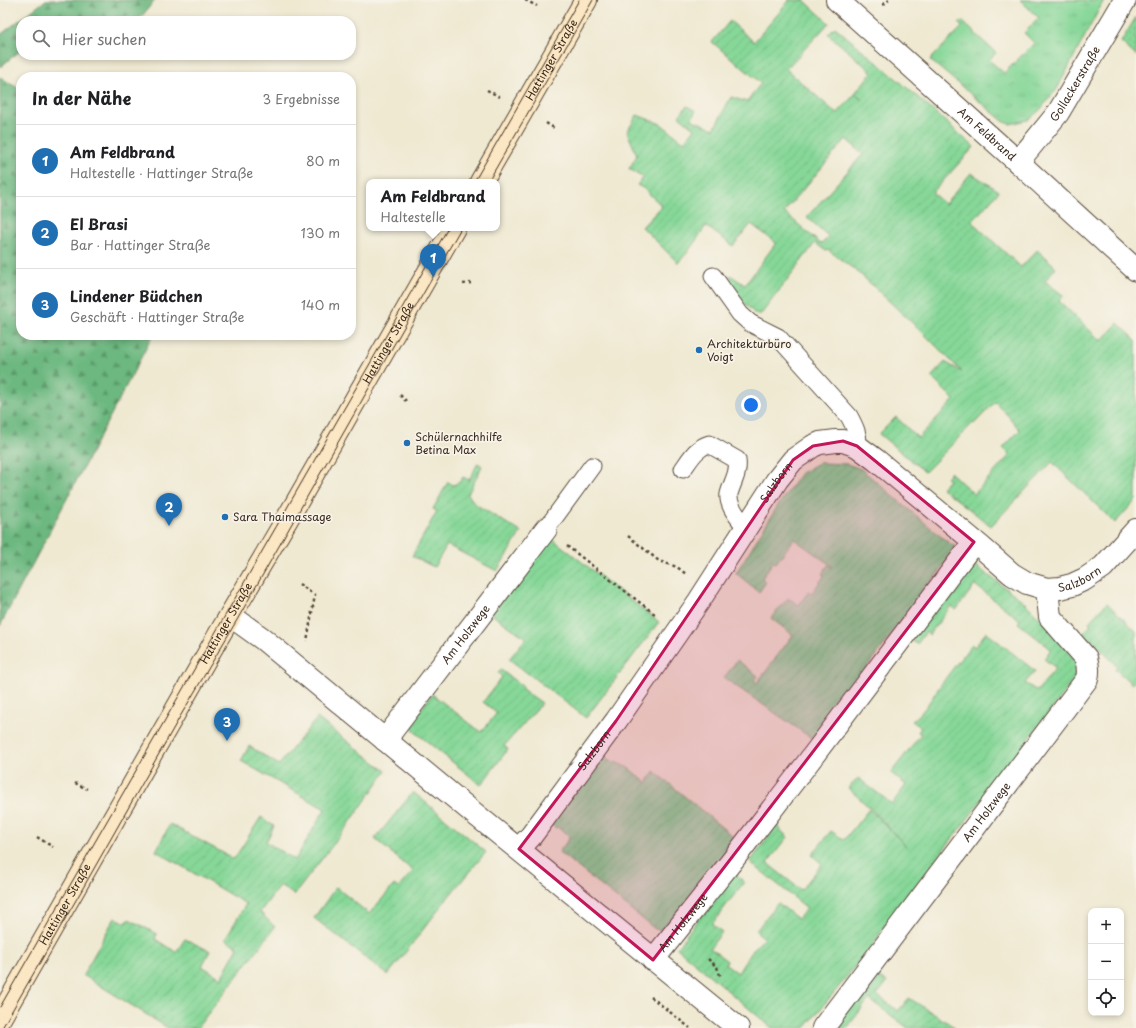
<!DOCTYPE html>
<html lang="de">
<meta charset="utf-8">
<style>
body{margin:0;font-family:"Playpen Sans",sans-serif;background:#f6f6f6;color:#202124}
.controls{position:absolute;right:12px;bottom:12px;display:grid;overflow:hidden;border-radius:8px;box-shadow:0 2px 6px #0003}
.controls button{width:36px;height:36px;display:grid;place-items:center;padding:0;border:0;border-bottom:1px solid #e0e0e0;background:#fff;color:#202124;font:20px sans-serif}
.you{position:absolute;left:751px;top:405px;width:14px;height:14px;margin:-10px;border:3px solid #fff;border-radius:50%;background:#1a73e8;box-shadow:0 0 0 6px #1a73e833}
.badge{display:grid;place-items:center;width:26px;height:26px;border-radius:50%;background:#1f6fb2;color:#fff;font-size:13px;font-weight:700}
.pin{position:absolute;translate:-50% -33px;filter:drop-shadow(0 1px 2px #0008)}
.pin::after{content:'';position:absolute;top:21px;width:14px;height:12px;background:inherit;clip-path:polygon(0 0,100% 0,50% 100%)}
.popup{position:absolute;left:366px;top:179px;width:134px;height:52px;box-sizing:border-box;display:grid;place-content:center;border-radius:8px;background:#fff;filter:drop-shadow(0 1px 3px #0005);font-size:13px;white-space:nowrap;color:#757577}
.popup b{font-size:15px;color:#202124}
.popup::after{content:'';position:absolute;left:50%;top:100%;margin-left:-8px;border:8px solid transparent;border-top-color:#fff}
.list{margin:0;padding:0;list-style:none}
h2{display:flex;justify-content:space-between;align-items:center;height:52px;margin:0;padding:0 16px;font-size:17px}
h2 small{font-size:13px;font-weight:400;color:#757577}
.list li{display:grid;grid-template-columns:26px 1fr auto;gap:12px;align-items:center;box-sizing:border-box;height:72px;padding:0 16px;border-top:1px solid #e0e0e0}
.list b{display:block;font-size:15px;white-space:nowrap}
.list p{margin:0;font-size:13px;white-space:nowrap;color:#757577}
.list em{font-size:13px;font-style:normal;color:#757577}
.icon{flex:none;width:22px;height:22px;fill:none;stroke:currentColor;stroke-width:2;stroke-linecap:round;stroke-linejoin:round}
.map{position:relative;flex:none;width:1136px;height:1028px;overflow:hidden}
.search{position:absolute;background:#fff;box-shadow:0 2px 6px #0003;left:16px;top:16px;width:340px;height:44px;display:flex;align-items:center;gap:10px;box-sizing:border-box;padding:0 14px;border-radius:16px;color:#757577;font-size:15px}
.panel{position:absolute;background:#fff;box-shadow:0 2px 6px #0003;left:16px;top:72px;width:340px;height:268px;border-radius:16px}
.map>svg:first-child{display:block}
.grass{fill:url(#grass-tufts);stroke:#60805b}
.forest{fill:url(#forest-firs);stroke:#54714f}
.park{fill:url(#park-dots);stroke:#60805b}
.garden{fill:url(#garden-furrows);stroke:#60805b;fill-rule:evenodd}
.lines{fill:none;stroke-linecap:round;stroke-linejoin:round}
.lane-casing{stroke:#564739;stroke-width:19}
.street-casing{stroke:#564739;stroke-width:24}
.secondary-casing{stroke:#564739;stroke-width:24}
.path{stroke:#564739;stroke-width:2.5;stroke-dasharray:3 3;stroke-linecap:butt}
.lane{stroke:#fff;stroke-width:17}
.street{stroke:#fff;stroke-width:22}
.secondary{stroke:#fbe7c3;stroke-width:22}
.tram{stroke:#3b2a1e;stroke-width:1}
.marked{fill:#c2185b;fill-opacity:0.2;stroke:#c2185b;stroke-width:3;stroke-linejoin:round}
.poi-dot{fill:#1f6fb2;stroke:#f7f3e8;stroke-width:1.5}
.labels{text-anchor:middle;stroke-width:3.5;stroke-linejoin:round;paint-order:stroke}
.street-label{font-size:11px;fill:#3b2a1e;stroke:#f7f3e8}
.poi-label{font-size:11px;fill:#3b2a1e;stroke:#f7f3e8;text-anchor:start}
</style>
<div class="map">
<svg width="1136" height="1028" viewBox="0 0 1136 1028">
<defs>
<pattern id="grass-tufts" width="24" height="20" patternUnits="userSpaceOnUse"><rect width="24" height="20" fill="#86d798"/><path d="M3 7l-1-3M5 7V3M7 7l1-3M15 17l-1-3M17 17v-4M19 17l1-3" fill="none" stroke="#75b983"/></pattern>
<pattern id="forest-firs" width="22" height="20" patternUnits="userSpaceOnUse"><rect width="22" height="20" fill="#6cb880"/><path d="M5 1l3.5 6h-7zM16 11l3.5 6h-7z" fill="#5a9668"/></pattern>
<pattern id="park-dots" width="8" height="8" patternUnits="userSpaceOnUse"><rect width="8" height="8" fill="#86d798"/><path d="M2 2h.1M6 6h.1" fill="none" stroke="#75b983" stroke-width="1.8" stroke-linecap="round"/></pattern>
<pattern id="garden-furrows" width="10" height="10" patternUnits="userSpaceOnUse"><rect width="10" height="10" fill="#86d798"/><path d="M-1 1l2-2M0 10L10 0M9 11l2-2" fill="none" stroke="#75b983"/></pattern>
</defs>
<rect width="100%" height="100%" fill="#f7f3e8"/>
<filter id="ink" filterUnits="userSpaceOnUse"><feTurbulence type="fractalNoise" baseFrequency=".025" numOctaves="2"/><feDisplacementMap in="SourceGraphic" scale="8" xChannelSelector="R" yChannelSelector="G"/><feConvolveMatrix kernelMatrix="1 2 1 2 8 2 1 2 1" color-interpolation-filters="sRGB"/></filter>
<filter id="wash" filterUnits="userSpaceOnUse"><feTurbulence type="fractalNoise" baseFrequency=".012" numOctaves="4" result="noise"/><feDisplacementMap in="SourceGraphic" scale="16" xChannelSelector="R" yChannelSelector="G"/><feGaussianBlur stdDeviation="0.9" result="paint"/><feColorMatrix in="noise" values="0 0 0 0 0 0 0 0 0 0 0 0 0 0 0 0 0 1.4 0 .05"/><feComposite in="paint" operator="in"/></filter>
<g filter="url(#wash)">
<rect width="100%" height="100%" fill="#efe9d2"/>
<path class="grass" d="M 1020,0 L 1104,0 L 1057,89 L 1039,111 L 1028,120 L 1010,124 L 1003,121 L 930,60 L 962,27 L 959,24 L 962,21 L 996,53 L 989,60 L 1004,73 L 1034,43 L 1024,33 L 1039,18 Z"/>
<path class="forest" d="M 46,0 L 155,0 L 138,21 L 21,21 L 21,50 L 0,67 L 0,35 Z
M 0,77 L 21,90 L 21,335 L 153,335 L 0,626 Z"/>
<path class="park" d="M 1136,17 L 1136,56 L 1121,42 Z"/>
<path class="garden" d="M 788,0 L 804,0 L 829,23 L 786,69 L 837,114 L 855,94 L 862,100 L 855,93 L 872,72 L 828,34 L 835,27 L 912,92 L 974,147 L 932,193 L 945,204 L 971,173 L 999,191 L 972,222 L 1021,267 L 1037,250 L 1056,267 L 1045,281 L 1064,296 L 1059,301 L 1101,341 L 1118,323 L 1136,340 L 1136,500 L 1115,523 L 1052,462 L 991,526 L 942,488 L 949,480 L 946,478 L 950,472 L 974,494 L 1010,455 L 1003,448 L 1020,430 L 1003,410 L 995,402 L 991,406 L 974,424 L 973,423 L 925,472 L 879,434 L 896,417 L 918,438 L 954,400 L 931,377 L 945,362 L 962,372 L 924,334 L 859,273 L 828,250 L 826,251 L 815,243 L 762,313 L 758,315 L 754,313 L 743,302 L 739,297 L 736,290 L 730,286 L 727,278 L 730,275 L 745,285 L 776,243 L 775,242 L 751,224 L 733,246 L 706,226 L 687,253 L 678,263 L 642,227 L 662,206 L 643,188 L 637,185 L 644,177 L 629,169 L 637,155 L 627,132 L 637,115 L 661,124 L 684,142 L 695,129 L 679,116 L 687,106 L 696,111 L 691,119 L 714,129 L 731,97 L 747,102 L 761,83 L 712,42 L 730,21 L 754,42 L 789,1 ZM 846,139 L 863,154 L 807,217 L 829,237 L 821,244 L 784,212 Z
M 478,463 L 482,466 L 468,494 L 475,504 L 521,532 L 497,571 L 447,545 L 434,567 L 412,556 L 437,511 L 433,509 L 448,482 L 453,485 L 460,482 L 463,477 L 469,480 Z
M 819,463 L 847,464 L 861,469 L 945,540 L 957,548 L 813,739 L 724,678 L 737,660 L 758,676 L 754,681 L 757,683 L 793,635 L 771,618 L 788,598 L 799,605 L 809,591 L 812,593 L 824,576 L 822,574 L 828,565 L 831,567 L 832,566 L 794,539 L 776,563 L 773,562 L 762,578 L 766,582 L 759,592 L 736,573 L 779,504 L 801,473 Z
M 550,537 L 659,622 L 586,718 L 509,659 L 526,638 L 491,614 Z
M 969,561 L 1022,600 L 1061,639 L 1076,662 L 1074,680 L 883,929 L 873,945 L 805,1028 L 772,1028 L 677,948 L 733,871 L 744,882 L 712,924 L 722,932 L 710,948 L 727,961 L 726,964 L 738,973 L 750,953 L 764,938 L 756,931 L 775,906 L 778,903 L 798,919 L 807,908 L 750,862 L 778,824 L 781,831 L 788,837 L 767,863 L 801,890 L 822,864 L 812,855 L 831,831 L 844,840 L 869,809 L 908,848 L 870,808 L 848,788 L 858,778 L 892,804 L 906,785 L 891,773 L 921,734 L 918,732 L 921,728 L 912,721 C 925,712 933,695 943,682 C 952,669 962,657 972,644 L 975,647 L 986,632 L 1035,671 L 1025,683 L 1037,691 L 1056,668 L 1044,659 L 1051,649 L 1018,623 L 1020,620 L 975,585 L 956,610 L 951,606 L 929,635 L 926,632 L 917,644 L 909,639 Z
M 1107,603 L 1136,631 L 1136,679 L 1132,684 L 1115,669 L 1117,666 L 1094,642 L 1082,634 L 1091,625 L 1089,622 Z
M 501,670 L 523,687 L 522,689 L 542,703 L 504,746 L 508,749 L 481,785 L 414,731 L 411,725 L 412,722 L 432,694 L 481,732 L 497,713 L 483,702 L 502,677 L 498,673 Z
M 317,718 L 386,771 L 349,824 L 294,895 L 280,885 L 260,912 L 275,927 L 197,1028 L 168,1028 L 83,975 L 115,917 L 126,923 L 129,919 L 157,934 L 155,939 L 176,952 L 185,939 L 210,951 L 202,966 L 221,978 L 238,947 L 225,939 L 246,904 L 156,851 L 170,824 L 234,859 L 261,817 L 274,826 L 266,842 L 295,860 L 325,809 L 241,761 L 249,746 L 279,765 Z
M 600,756 L 627,767 L 647,783 L 654,771 L 736,839 L 666,931 L 655,929 L 559,852 L 570,837 L 558,827 L 556,828 L 550,824 Z
M 413,792 L 486,852 L 449,896 L 388,975 L 314,918 L 336,887 L 369,914 L 394,885 L 398,888 L 413,871 L 375,839 Z
M 872,974 L 887,982 L 877,995 L 898,1011 L 909,998 L 956,1028 L 908,1028 L 869,999 L 847,1028 L 831,1028 Z"/>
</g>
<g filter="url(#ink)">
<g class="lines">
<g class="lane-casing">
<path id="lane" d="M 713,276 L 740,314 L 750,323 L 778,337 L 849,416 C 854,425 860,437 857,446
M 683,469 C 691,458 696,448 709,444 L 737,460 C 739,474 732,482 729,494 C 727,506 740,519 746,528
M 546,529 L 592,466"/>
</g>
<g class="street-casing">
<g id="street">
<path id="s1" d="M 837,0 L 1018,162 L 1136,270"/>
<path id="s2" d="M 1018,162 L 1058,113 L 1125,0"/>
<path d="M 231,616 L 263,639 L 470,810 L 738,1028"/>
<path id="s3" d="M 385,740 L 546,529"/>
<path id="s4" d="M 519,849 L 531,836 L 616,721 L 699,601 L 777,480 L 793,460 L 813,446 L 820,443 L 836,441 L 843,441 L 857,446 L 876,460 L 981,547 L 1012,574 L 1027,583 L 1047,589 L 1060,588 L 1072,585 L 1085,579 L 1103,567 L 1136,530"/>
<path id="s5" d="M 653,960 L 732,861 L 806,765 L 974,542"/>
<path id="s6" d="M 823,1028 L 1087,679 C 1089,671 1088,666 1086,658 L 1050,617 L 1047,589"/>
</g>
</g>
<g class="secondary-casing">
<g id="secondary">
<path id="s7" d="M 481,182 L 586,0"/>
<path id="s8" d="M 0,1018 L 219,635 L 297,502 L 454,228"/>
</g>
</g>
<path class="path" d="M 525,0 L 537,6
M 883,5 L 889,0
M 487,90 L 500,97
M 546,123 L 554,128
M 463,284 L 471,283
M 400,395 L 406,401
M 628,536 L 659,561 L 677,567 L 686,574
M 567,546 L 656,615
M 299,584 L 315,595 L 307,641
M 75,783 L 87,789
M 37,837 L 53,847
M 708,959 L 717,967 L 721,978
M 651,997 L 690,1028"/>
<use href="#lane" class="lane"/>
<use href="#street" class="street"/>
<use href="#secondary" class="secondary"/>
<path class="tram" d="M 474,182 L 579,0
M 488,182 L 593,0
M 0,1007 L 448,228
M 2,1028 L 83,888 L 181,715 L 237,620 L 369,388 L 461,228"/>
</g>
</g>
<path class="marked" d="M 843,441 L 857,446 L 974,542 L 653,960 L 519,849 L 616,721 L 793,460 L 813,446 Z"/>
<g class="poi-dot">
<circle cx="699" cy="350" r="4"/>
<circle cx="407" cy="443" r="4"/>
<circle cx="225" cy="517" r="4"/>
</g>
<g class="labels">
<g class="street-label">
<text dy="4" stroke="none"><textPath href="#s7" startOffset="141">Hattinger Straße</textPath></text>
<text dy="4" stroke="none"><textPath href="#s2" startOffset="97">Gollackerstraße</textPath></text>
<text dy="4" stroke="none"><textPath href="#s1" startOffset="201">Am Feldbrand</textPath></text>
<text dy="4" stroke="none"><textPath href="#s8" startOffset="779">Hattinger Straße</textPath></text>
<text dy="4" stroke="none"><textPath href="#s4" startOffset="448">Salzborn</textPath></text>
<text dy="4" stroke="none"><textPath href="#s4" startOffset="820">Salzborn</textPath></text>
<text dy="4" stroke="none"><textPath href="#s8" startOffset="455">Hattinger Straße</textPath></text>
<text dy="4" stroke="none"><textPath href="#s3" startOffset="133">Am Holzwege</textPath></text>
<text dy="4" stroke="none"><textPath href="#s4" startOffset="124">Salzborn</textPath></text>
<text dy="4" stroke="none"><textPath href="#s6" startOffset="271">Am Holzwege</textPath></text>
<text dy="4" stroke="none"><textPath href="#s8" startOffset="131">Hattinger Straße</textPath></text>
<text dy="4" stroke="none"><textPath href="#s5" startOffset="48">Am Holzwege</textPath></text>
</g>
<g class="poi-label">
<text x="707" y="348">Architekturbüro<tspan x="707" dy="13">Voigt</tspan></text>
<text x="415" y="441">Schülernachhilfe<tspan x="415" dy="13">Betina Max</tspan></text>
<text x="233" y="521">Sara Thaimassage</text>
</g>
</g>
</svg>
<div class="controls">
<button>+</button>
<button>−</button>
<button><svg class="icon" aria-label="locate" viewBox="0 0 24 24"><circle cx="12" cy="12" r="6"/><path d="M12 2v4M12 18v4M2 12h4M18 12h4"/></svg></button>
</div>
<div class="you"></div>
<div class="pin badge" style="left:433px;top:277px">1</div>
<div class="popup"><b>Am Feldbrand</b>Haltestelle</div>
<div class="pin badge" style="left:169px;top:526px">2</div>
<div class="pin badge" style="left:227px;top:741px">3</div>
<div class="search"><svg class="icon" aria-label="search" viewBox="0 0 24 24"><circle cx="10" cy="10" r="6"/><path d="M15 15l6 6"/></svg>Hier suchen</div>
<section class="panel">
<h2>In der Nähe<small>3 Ergebnisse</small></h2>
<ul class="list">
<li><span class="badge">1</span><div><b>Am Feldbrand</b><p>Haltestelle · Hattinger Straße</p></div><em>80 m</em></li>
<li><span class="badge">2</span><div><b>El Brasi</b><p>Bar · Hattinger Straße</p></div><em>130 m</em></li>
<li><span class="badge">3</span><div><b>Lindener Büdchen</b><p>Geschäft · Hattinger Straße</p></div><em>140 m</em></li>
</ul>
</section>
</div>
